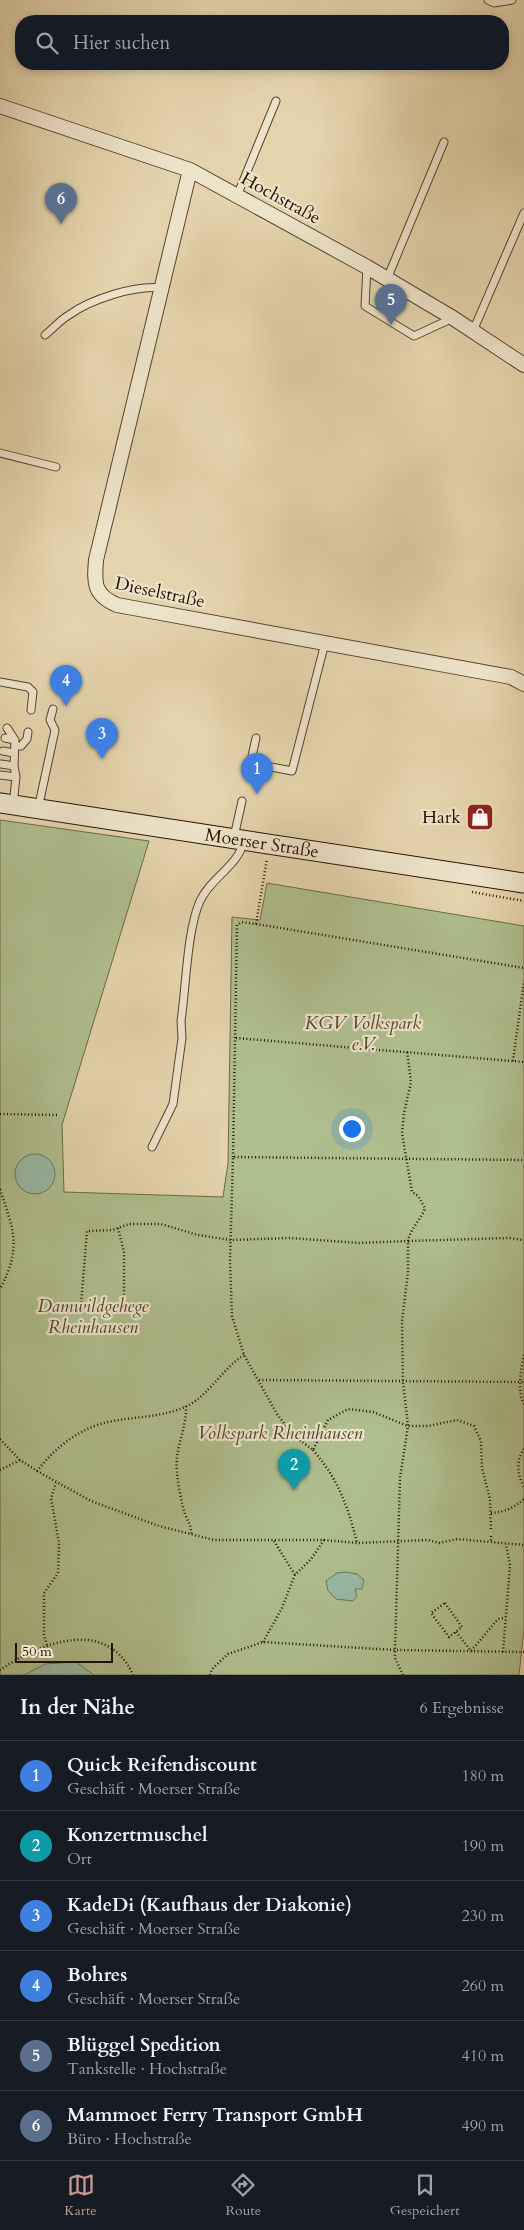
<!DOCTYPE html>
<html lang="de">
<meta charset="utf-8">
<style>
body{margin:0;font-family:Cardo,serif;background:#242831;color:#f1f3f6}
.scale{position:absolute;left:15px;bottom:12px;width:98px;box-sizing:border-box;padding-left:5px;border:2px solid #281200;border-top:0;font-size:14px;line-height:18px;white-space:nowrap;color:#281200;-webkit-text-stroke:4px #ede3ca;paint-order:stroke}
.you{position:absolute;left:351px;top:1128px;width:18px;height:18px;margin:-12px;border:4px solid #fff;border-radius:50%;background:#1a73e8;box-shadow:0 0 0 8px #1a73e833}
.badge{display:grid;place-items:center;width:32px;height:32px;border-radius:50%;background:#c59692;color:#fff;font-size:16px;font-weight:700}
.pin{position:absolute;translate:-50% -41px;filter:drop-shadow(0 1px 2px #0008)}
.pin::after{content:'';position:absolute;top:26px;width:18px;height:15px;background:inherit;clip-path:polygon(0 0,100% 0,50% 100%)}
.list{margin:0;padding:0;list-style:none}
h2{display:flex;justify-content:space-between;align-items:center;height:65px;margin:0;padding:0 20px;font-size:21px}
h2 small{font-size:16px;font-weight:400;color:#9ea1a6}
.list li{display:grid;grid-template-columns:32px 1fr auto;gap:15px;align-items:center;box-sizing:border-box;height:70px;padding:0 20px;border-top:1px solid #363941}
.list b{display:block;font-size:19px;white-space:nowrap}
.list p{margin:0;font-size:16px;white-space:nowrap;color:#9ea1a6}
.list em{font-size:16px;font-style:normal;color:#9ea1a6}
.icon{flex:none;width:28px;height:28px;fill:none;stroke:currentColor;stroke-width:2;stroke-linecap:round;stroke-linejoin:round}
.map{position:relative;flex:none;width:524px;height:1675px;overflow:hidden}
.search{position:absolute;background:#171b24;box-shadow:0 2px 8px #0003;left:15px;right:15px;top:15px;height:55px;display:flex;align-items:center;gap:12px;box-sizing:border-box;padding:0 18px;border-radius:20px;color:#9ea1a6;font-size:19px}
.sheet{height:485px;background:#171b24}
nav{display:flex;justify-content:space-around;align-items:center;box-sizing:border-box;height:70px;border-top:1px solid #363941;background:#171b24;font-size:14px;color:#9ea1a6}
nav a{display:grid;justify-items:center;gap:2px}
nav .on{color:#c59692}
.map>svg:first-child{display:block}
.green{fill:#afbe8e;stroke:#6c6847}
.water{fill:#97b9a5;stroke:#6b7663}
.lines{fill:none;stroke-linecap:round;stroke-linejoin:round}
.lane-casing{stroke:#57422b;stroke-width:9}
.street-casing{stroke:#57422b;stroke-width:16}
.secondary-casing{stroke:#281200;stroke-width:21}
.path{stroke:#281200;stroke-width:2.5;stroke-dasharray:1 2.5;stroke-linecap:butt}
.lane{stroke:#ede3ca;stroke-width:7}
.street{stroke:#ede3ca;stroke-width:14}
.secondary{stroke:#ede3ca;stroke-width:19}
.labels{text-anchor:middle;stroke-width:4.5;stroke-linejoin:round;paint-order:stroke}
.street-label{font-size:18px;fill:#281200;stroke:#ede3ca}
.poi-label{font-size:18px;fill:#281200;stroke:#ede3ca;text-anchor:end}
.park-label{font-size:18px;font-style:italic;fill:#50462b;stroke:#ede3ca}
</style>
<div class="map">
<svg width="524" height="1675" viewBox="0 0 524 1675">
<rect width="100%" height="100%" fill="#e4d4ad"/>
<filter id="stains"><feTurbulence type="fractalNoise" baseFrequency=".004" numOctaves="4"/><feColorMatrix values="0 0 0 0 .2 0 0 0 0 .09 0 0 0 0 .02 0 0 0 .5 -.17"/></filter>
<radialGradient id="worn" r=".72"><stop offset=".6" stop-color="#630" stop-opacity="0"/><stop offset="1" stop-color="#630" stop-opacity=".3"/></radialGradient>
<path class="green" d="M 0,820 L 149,841 L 62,1125 L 64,1192 L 223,1197 L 228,1163 L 232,917 L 260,920 L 267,883 L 524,926 L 524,1629 L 519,1675 L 0,1675 Z"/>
<path class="water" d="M15 1174a20 20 0 1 1 40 0a20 20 0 1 1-40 0Z
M 346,1572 L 357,1574 L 364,1580 L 362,1589 L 355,1589 L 357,1596 L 353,1601 L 336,1599 L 328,1591 L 326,1581 L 337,1573 Z
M 76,1662 L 94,1675 L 24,1675 L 45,1664 Z"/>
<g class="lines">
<g class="lane-casing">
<path id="lane" d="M 488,0 L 494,3 L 512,0
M 237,196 L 276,101
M 367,267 L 365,306 L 414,336 L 453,318
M 387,279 L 444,142
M 473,331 L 524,213
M 45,335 C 53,329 60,320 69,315 C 91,299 135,285 162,288
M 0,453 L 56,467
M 0,682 L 28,687 L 33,692 L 31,710
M 7,728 L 15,740 L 14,766
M 5,738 L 15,740
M 15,746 L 21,746 L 27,739 L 28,732
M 3,751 L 14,753
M 251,763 L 292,771 L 325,643
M 1,764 L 14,766 L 16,777 L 13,805
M 249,770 L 256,738
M 0,775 L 16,777
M 38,809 L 55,730 L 50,720 L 53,709
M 234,837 L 242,801
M 152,1147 L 173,1104 L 182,1038 L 181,1021 C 186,988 187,930 200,901 C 211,877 239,866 244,840"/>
</g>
<g class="street-casing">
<path id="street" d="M 0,106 L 190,170 L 367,267 L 453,318 L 524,365
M 190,170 L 96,560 C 94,584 94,595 117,605 L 511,677 L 524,684"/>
</g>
<g class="secondary-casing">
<g id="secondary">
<path id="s1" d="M 0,803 L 524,883"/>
</g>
</g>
<path class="path" d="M 472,892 L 524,901
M 256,924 L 267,859
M 236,1038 L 524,1062
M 513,1061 L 524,981
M 0,1114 L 58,1115
M 233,1157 L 237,925 L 242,922 L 256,924 L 524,968
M 0,1189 C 14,1232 22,1247 0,1289
M 118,1228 L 124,1252 L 124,1304 L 81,1305 L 87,1231 L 113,1230 L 129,1224 L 161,1224 L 198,1235 L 231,1240 L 290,1238 L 358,1243 L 408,1241 C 410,1229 421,1220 425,1208 L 418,1196 L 412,1192 L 402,1133 L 404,1113 L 411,1082 L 407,1051
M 524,1355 C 521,1368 517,1393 524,1404
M 259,1380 L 524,1382
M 186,1406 C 187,1429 174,1449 177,1472 C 178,1485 181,1501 185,1514 C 188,1522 192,1527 191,1536
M 0,1439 L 20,1460 L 37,1471 C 56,1447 78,1429 108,1422 C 135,1416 162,1418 187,1406 C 208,1396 223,1368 244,1355
M 524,1449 C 516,1460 517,1475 524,1487
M 313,1450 C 338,1479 348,1506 357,1543
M 0,1470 L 20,1460
M 37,1471 L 91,1501 L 159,1526 L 214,1540 L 324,1540 L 357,1543 L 428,1540 L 439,1543 L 457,1539 L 524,1545
M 491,1513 C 504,1512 514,1508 524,1499
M 491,1529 L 490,1499 L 482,1468 L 481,1441 L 474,1426 L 457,1420 L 428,1426 L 408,1426 L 373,1412 L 348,1409 L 328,1420 L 313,1450 L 293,1435 L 277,1414 L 244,1355 L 232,1316 L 230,1260 L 233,1157 L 524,1160
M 491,1536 L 491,1542
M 274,1541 L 295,1575
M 445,1603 L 462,1627 L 449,1637 L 431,1613 Z
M 456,1632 L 471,1651 L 498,1619 L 504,1618
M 263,1642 L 282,1608 L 295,1575 L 311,1559 L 324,1540
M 47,1645 L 44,1635 L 44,1593 L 58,1573 L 59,1543 L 51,1498 L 56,1483
M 503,1652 L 510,1565 L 506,1544
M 0,1670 C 40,1643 107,1616 133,1675
M 210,1675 L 212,1669 L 228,1654 L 263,1642 L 395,1650 L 524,1652
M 403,1675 L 395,1658 L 395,1650 L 400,1478 L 408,1426 L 403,1382 L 402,1321 L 408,1272 L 408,1241 L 509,1238 L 524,1240"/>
<use href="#lane" class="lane"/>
<use href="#street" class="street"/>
<use href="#secondary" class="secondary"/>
</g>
<defs>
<g id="shop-square" transform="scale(1.4375)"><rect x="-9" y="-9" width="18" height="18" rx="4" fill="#8f2418" stroke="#ede3ca"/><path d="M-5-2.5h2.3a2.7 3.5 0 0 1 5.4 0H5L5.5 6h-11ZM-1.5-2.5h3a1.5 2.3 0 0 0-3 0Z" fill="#fff"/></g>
</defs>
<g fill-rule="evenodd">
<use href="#shop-square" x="480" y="817"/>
</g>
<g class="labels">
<g class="street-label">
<text transform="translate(281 198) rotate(29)" y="6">Hochstraße</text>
<text transform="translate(160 592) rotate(12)" y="6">Dieselstraße</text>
<text dy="6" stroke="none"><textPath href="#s1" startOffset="265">Moerser Straße</textPath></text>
</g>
<g class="poi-label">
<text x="461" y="823">Hark</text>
</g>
<g class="park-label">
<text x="363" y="1029">KGV Volkspark<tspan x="363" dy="21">e.V.</tspan></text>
<text x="93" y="1312">Damwildgehege<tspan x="93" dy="21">Rheinhausen</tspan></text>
<text x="280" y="1439">Volkspark Rheinhausen</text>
</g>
</g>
<rect width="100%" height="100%" filter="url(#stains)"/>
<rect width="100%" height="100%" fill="url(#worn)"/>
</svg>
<div class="scale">50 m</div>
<div class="you"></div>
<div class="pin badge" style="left:257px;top:794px;background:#3f7fe0">1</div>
<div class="pin badge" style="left:294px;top:1490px;background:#0f9aa8">2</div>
<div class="pin badge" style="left:102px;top:759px;background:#3f7fe0">3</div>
<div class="pin badge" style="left:66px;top:706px;background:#3f7fe0">4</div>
<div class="pin badge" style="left:391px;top:325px;background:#5c6f8a">5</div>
<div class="pin badge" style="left:61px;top:224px;background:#5c6f8a">6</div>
<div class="search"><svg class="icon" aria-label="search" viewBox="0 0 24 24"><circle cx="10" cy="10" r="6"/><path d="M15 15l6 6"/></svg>Hier suchen</div>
</div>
<section class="sheet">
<h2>In der Nähe<small>6 Ergebnisse</small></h2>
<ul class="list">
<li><span class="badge" style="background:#3f7fe0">1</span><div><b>Quick Reifendiscount</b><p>Geschäft · Moerser Straße</p></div><em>180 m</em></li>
<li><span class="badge" style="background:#0f9aa8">2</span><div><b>Konzertmuschel</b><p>Ort</p></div><em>190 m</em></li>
<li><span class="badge" style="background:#3f7fe0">3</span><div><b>KadeDi (Kaufhaus der Diakonie)</b><p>Geschäft · Moerser Straße</p></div><em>230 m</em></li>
<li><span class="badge" style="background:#3f7fe0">4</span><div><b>Bohres</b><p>Geschäft · Moerser Straße</p></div><em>260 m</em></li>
<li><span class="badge" style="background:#5c6f8a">5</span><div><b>Blüggel Spedition</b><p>Tankstelle · Hochstraße</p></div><em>410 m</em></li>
<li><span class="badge" style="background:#5c6f8a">6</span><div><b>Mammoet Ferry Transport GmbH</b><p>Büro · Hochstraße</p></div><em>490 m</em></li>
</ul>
</section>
<nav>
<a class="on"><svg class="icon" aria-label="map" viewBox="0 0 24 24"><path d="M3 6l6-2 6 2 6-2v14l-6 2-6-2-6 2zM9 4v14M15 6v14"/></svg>Karte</a>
<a><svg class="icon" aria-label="directions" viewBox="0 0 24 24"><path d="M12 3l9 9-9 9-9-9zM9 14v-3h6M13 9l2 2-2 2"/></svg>Route</a>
<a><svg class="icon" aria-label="saved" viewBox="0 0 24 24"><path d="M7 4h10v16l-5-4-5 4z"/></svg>Gespeichert</a>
</nav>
